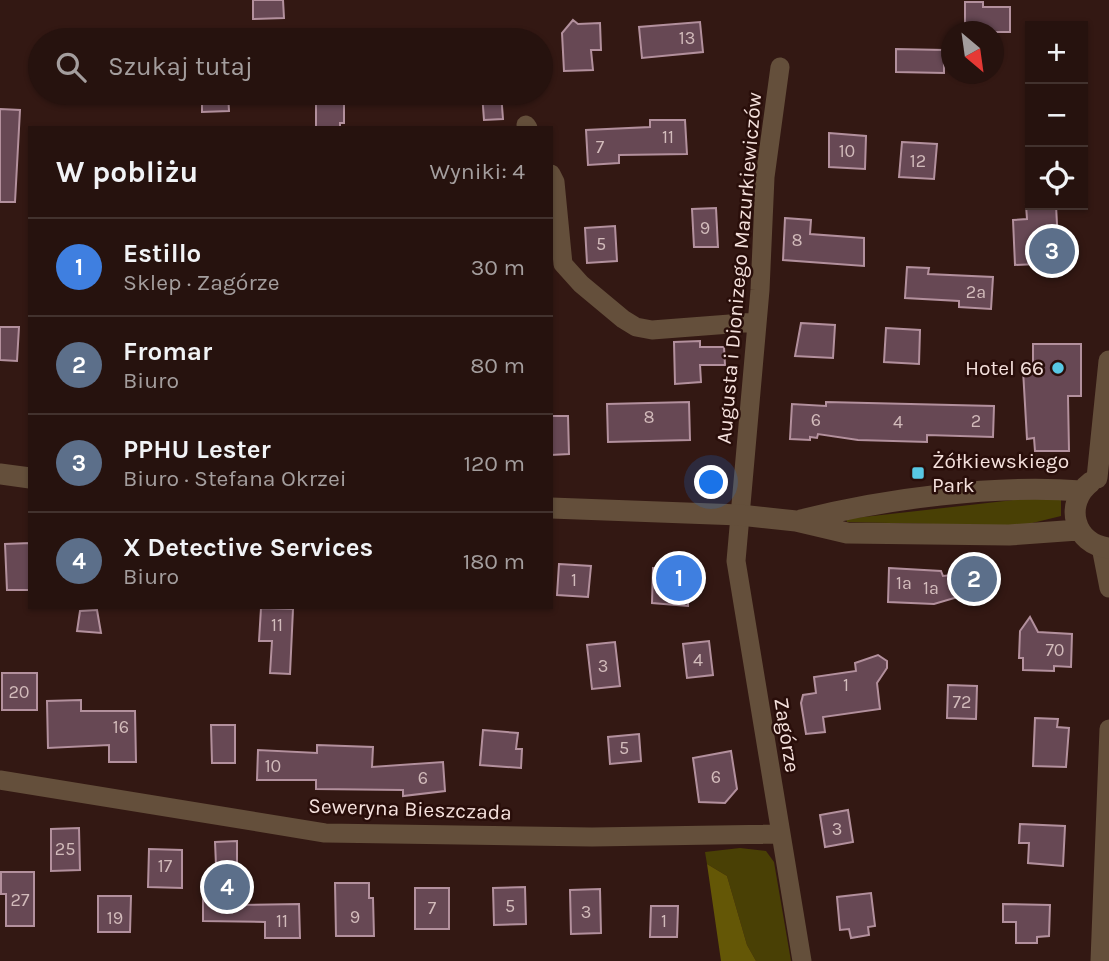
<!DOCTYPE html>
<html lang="pl">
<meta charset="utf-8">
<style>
body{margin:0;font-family:Karla,sans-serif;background:#32201c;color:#f1f3f6}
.controls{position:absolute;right:21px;top:21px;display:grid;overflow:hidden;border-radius:0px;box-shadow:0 2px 5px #0004}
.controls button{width:63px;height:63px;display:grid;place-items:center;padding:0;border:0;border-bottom:2px solid #42322e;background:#26120e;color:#f1f3f6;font:35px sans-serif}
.compass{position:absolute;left:941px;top:21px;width:63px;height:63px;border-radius:50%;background:#26120e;box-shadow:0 2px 5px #0004;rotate:151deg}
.you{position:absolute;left:712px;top:483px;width:24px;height:24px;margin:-18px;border:5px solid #fff;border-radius:50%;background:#1a73e8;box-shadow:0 0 0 10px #1a73e833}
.badge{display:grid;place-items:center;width:46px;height:46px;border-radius:50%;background:#1a73e8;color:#fff;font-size:23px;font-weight:700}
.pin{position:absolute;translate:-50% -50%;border:4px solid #fff;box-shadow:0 2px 7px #0006}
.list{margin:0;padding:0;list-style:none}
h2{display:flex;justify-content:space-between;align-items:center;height:91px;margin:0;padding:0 28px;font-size:30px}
h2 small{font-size:23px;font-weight:400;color:#a49e9e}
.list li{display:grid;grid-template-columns:46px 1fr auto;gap:21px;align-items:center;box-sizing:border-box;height:98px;padding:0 28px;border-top:2px solid #42322e}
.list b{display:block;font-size:26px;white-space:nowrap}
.list p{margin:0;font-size:23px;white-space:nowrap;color:#a49e9e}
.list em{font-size:23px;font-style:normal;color:#a49e9e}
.icon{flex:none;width:38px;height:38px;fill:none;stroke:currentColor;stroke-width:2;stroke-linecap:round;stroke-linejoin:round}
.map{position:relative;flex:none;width:1109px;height:961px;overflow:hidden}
.search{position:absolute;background:#26120e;box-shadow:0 2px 5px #0004;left:28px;top:28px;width:525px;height:77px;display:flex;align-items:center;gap:18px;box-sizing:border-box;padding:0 24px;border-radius:38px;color:#a49e9e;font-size:26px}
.panel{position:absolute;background:#26120e;box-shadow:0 2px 5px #0004;left:28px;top:126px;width:525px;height:483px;border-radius:0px}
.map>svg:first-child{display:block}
.green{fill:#494005}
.forest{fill:#645706}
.building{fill:#674854;stroke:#b3909d;stroke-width:2}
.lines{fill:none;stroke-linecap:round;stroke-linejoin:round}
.minor{stroke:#644f3b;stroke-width:19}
.tertiary{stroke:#644f3b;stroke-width:21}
.poi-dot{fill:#58c8e4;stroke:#290e0a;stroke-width:2.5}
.labels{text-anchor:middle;stroke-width:5;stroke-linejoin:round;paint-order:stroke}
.number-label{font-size:18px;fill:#d2bbbb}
.street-label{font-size:21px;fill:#f5e1dd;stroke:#290e0a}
.poi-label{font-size:21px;fill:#f5e1dd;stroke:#290e0a;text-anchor:end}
</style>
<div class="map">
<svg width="1109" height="961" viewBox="0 0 1109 961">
<rect width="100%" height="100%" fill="#331813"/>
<path class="green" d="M 1041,497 L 1061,497 L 1061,516 L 1020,526 L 847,522 L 846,519 Z
M 740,848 L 766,851 L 774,862 L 791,961 L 756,961 L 747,945 L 727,876 L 707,864 L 705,852 Z"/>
<path class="forest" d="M 707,864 L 727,876 L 747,945 L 756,961 L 721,961 Z"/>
<path class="building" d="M 253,0 L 283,0 L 284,18 L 253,19 Z
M 965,2 L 983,2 L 983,7 L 1010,7 L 1010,32 L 965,32 Z
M 573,20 L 578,24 L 600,23 L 601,50 L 591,50 L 593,70 L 564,71 L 562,33 Z
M 700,22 L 703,52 L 642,58 L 639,27 Z
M 896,49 L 944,50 L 944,73 L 896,72 Z
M 202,93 L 228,93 L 229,111 L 202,112 Z
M 316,93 L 344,93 L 344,123 L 340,123 L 340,128 L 316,128 Z
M 482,93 L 501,93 L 503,119 L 484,120 Z
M 0,109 L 20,110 L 15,202 L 0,202 Z
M 650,120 L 685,120 L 687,154 L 619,155 L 619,163 L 588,165 L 586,130 L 650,127 Z
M 829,133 L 866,136 L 865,169 L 829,167 Z
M 902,142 L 937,144 L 934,179 L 899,177 Z
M 1026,205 L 1056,205 L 1059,263 L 1015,265 L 1013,220 L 1027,219 Z
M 716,208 L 718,247 L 694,247 L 692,209 Z
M 785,218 L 811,220 L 810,234 L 864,238 L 864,266 L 783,260 Z
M 615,226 L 617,261 L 587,263 L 585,228 Z
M 907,267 L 929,268 L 928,274 L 993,277 L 991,309 L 959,307 L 959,301 L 905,298 Z
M 801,323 L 835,325 L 833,358 L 795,356 Z
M 0,327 L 19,327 L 17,361 L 0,360 Z
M 886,328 L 920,330 L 919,364 L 884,362 Z
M 700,341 L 700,347 L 724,347 L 725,365 L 700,365 L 701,382 L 675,384 L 674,342 Z
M 1033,344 L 1081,344 L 1081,396 L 1068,396 L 1069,451 L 1035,451 L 1034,438 L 1027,439 L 1023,370 L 1033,371 Z
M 689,402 L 690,440 L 608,442 L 607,404 Z
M 826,402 L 994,406 L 993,437 L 927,435 L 927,442 L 858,440 L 818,434 L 817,438 L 810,437 L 810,440 L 790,439 L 792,404 L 826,406 Z
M 551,416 L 568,416 L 569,454 L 551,455 Z
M 30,543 L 30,590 L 7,590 L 5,544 Z
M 559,564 L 591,566 L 588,597 L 557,595 Z
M 653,568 L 689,570 L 688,606 L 652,603 Z
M 889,568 L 941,571 L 943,576 L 971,573 L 968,594 L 934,604 L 888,602 Z
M 261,608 L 293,609 L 290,674 L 270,673 L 272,641 L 259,641 Z
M 97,610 L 101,633 L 77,631 L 80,611 Z
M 1030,617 L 1038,632 L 1072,634 L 1071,667 L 1054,666 L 1054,671 L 1023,670 L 1023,658 L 1019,658 L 1020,631 Z
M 709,641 L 713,675 L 687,678 L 683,644 Z
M 615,642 L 620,686 L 592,689 L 587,645 Z
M 878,655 L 887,661 L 887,668 L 877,683 L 880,709 L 823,717 L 825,732 L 806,734 L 801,703 L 803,695 L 816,693 L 814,677 L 856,671 L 855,663 Z
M 2,673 L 37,673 L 37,710 L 2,710 Z
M 948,685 L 977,686 L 976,719 L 947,718 Z
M 81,700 L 81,711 L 135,711 L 136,762 L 109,762 L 109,745 L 48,748 L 47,701 Z
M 1035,718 L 1058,719 L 1057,727 L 1069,728 L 1066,767 L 1033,766 Z
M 211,725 L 235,725 L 235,763 L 212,763 Z
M 483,730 L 518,733 L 516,749 L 522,749 L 521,768 L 480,765 Z
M 639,734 L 641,761 L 610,764 L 608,737 Z
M 317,745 L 373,747 L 372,767 L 443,762 L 445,791 L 403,796 L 403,790 L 316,789 L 316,780 L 257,780 L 258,750 L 317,753 Z
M 731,751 L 737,789 L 725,803 L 699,802 L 693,758 Z
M 848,810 L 853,842 L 825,847 L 820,815 Z
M 1020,824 L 1065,826 L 1063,866 L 1028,863 L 1029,843 L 1019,843 Z
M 79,828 L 80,870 L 51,871 L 51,829 Z
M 237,841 L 237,864 L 216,865 L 215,842 Z
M 149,849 L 182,850 L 182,888 L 148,887 Z
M 1,872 L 34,872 L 34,926 L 6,926 L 6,894 L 1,894 Z
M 203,883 L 232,883 L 231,905 L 299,904 L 300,938 L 265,938 L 265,922 L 203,921 Z
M 335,883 L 369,883 L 369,898 L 373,898 L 374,936 L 336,936 Z
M 525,887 L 526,924 L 494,925 L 493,888 Z
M 415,888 L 449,888 L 449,929 L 415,929 Z
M 600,889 L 601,933 L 571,934 L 570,890 Z
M 871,893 L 875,926 L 868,927 L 869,935 L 851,938 L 849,929 L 840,930 L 837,897 Z
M 98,896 L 131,896 L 130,932 L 98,932 Z
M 1003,904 L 1050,905 L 1049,936 L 1037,937 L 1037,943 L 1016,943 L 1016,922 L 1003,922 Z
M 651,906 L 678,906 L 677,937 L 650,937 Z"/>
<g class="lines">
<path class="minor" d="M 780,67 L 765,177 L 760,290 L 736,561 L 802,961
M 526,125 L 528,128
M 551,174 L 555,182 L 563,264 L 581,284 L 623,319 L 636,327 L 652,330 L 756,322
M 1101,547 L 1109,588
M 0,780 L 325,833 L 592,837 L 780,834
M 1100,961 L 1109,729"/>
<path class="tertiary" d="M 0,474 L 30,478
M 1097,478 L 1109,361
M 1091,482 C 1063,503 1074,545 1109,548
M 551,508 L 740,515 L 796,521 L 847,533 L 1009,535 L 1078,530
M 801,520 C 884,499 996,484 1081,491"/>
</g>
<g class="poi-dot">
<circle cx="1058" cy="368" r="7"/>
<rect x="911" y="466" width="14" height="14" rx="3.5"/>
</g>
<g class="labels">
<g class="number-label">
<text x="687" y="44">13</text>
<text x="668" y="143">11</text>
<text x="600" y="153">7</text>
<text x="847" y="157">10</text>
<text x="918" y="167">12</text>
<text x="705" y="234">9</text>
<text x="797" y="246">8</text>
<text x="601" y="250">5</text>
<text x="976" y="298">2a</text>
<text x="649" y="423">8</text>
<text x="816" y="426">6</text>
<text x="976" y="427">2</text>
<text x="898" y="428">4</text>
<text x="574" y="586">1</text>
<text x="904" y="589">1a</text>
<text x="931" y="594">1a</text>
<text x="277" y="631">11</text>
<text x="1055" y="656">70</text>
<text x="698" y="666">4</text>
<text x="603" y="672">3</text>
<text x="846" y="691">1</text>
<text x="19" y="698">20</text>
<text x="962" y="708">72</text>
<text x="121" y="733">16</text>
<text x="624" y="754">5</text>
<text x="273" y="772">10</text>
<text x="716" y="783">6</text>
<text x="423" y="784">6</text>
<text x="837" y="835">3</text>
<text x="65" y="855">25</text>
<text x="165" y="872">17</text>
<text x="20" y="906">27</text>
<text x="510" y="912">5</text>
<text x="432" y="914">7</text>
<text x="586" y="918">3</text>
<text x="355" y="923">9</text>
<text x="115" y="924">19</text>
<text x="282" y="927">11</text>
<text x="664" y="927">1</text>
</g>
<g class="street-label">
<text transform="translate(739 268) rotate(-85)" y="7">Augusta i Dionizego Mazurkiewiczów</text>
<text transform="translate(787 735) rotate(81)" y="7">Zagórze</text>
<text transform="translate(410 809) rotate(2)" y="7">Seweryna Bieszczada</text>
</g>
<g class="poi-label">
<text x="1044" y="375">Hotel 66</text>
<text x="932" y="468" text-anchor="start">Żółkiewskiego<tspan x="932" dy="24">Park</tspan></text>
</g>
</g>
</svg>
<div class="controls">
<button>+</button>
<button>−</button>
<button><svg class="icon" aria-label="locate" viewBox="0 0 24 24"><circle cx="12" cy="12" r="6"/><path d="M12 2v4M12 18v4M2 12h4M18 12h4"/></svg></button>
</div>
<svg class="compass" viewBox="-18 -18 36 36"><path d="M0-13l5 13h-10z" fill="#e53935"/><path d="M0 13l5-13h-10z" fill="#a49e9e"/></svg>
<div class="you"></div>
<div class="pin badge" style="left:679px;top:578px;background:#3f7fe0">1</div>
<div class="pin badge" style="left:974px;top:579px;background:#5c6f8a">2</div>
<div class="pin badge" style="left:1052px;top:251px;background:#5c6f8a">3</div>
<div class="pin badge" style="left:227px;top:887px;background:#5c6f8a">4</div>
<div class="search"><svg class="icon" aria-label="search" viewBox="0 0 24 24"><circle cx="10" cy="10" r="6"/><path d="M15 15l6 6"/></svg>Szukaj tutaj</div>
<section class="panel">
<h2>W pobliżu<small>Wyniki: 4</small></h2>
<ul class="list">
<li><span class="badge" style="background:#3f7fe0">1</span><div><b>Estillo</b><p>Sklep · Zagórze</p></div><em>30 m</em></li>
<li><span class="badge" style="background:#5c6f8a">2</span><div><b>Fromar</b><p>Biuro</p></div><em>80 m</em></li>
<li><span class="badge" style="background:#5c6f8a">3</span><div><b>PPHU Lester</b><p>Biuro · Stefana Okrzei</p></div><em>120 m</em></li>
<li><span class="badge" style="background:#5c6f8a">4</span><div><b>X Detective Services</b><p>Biuro</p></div><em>180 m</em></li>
</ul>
</section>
</div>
